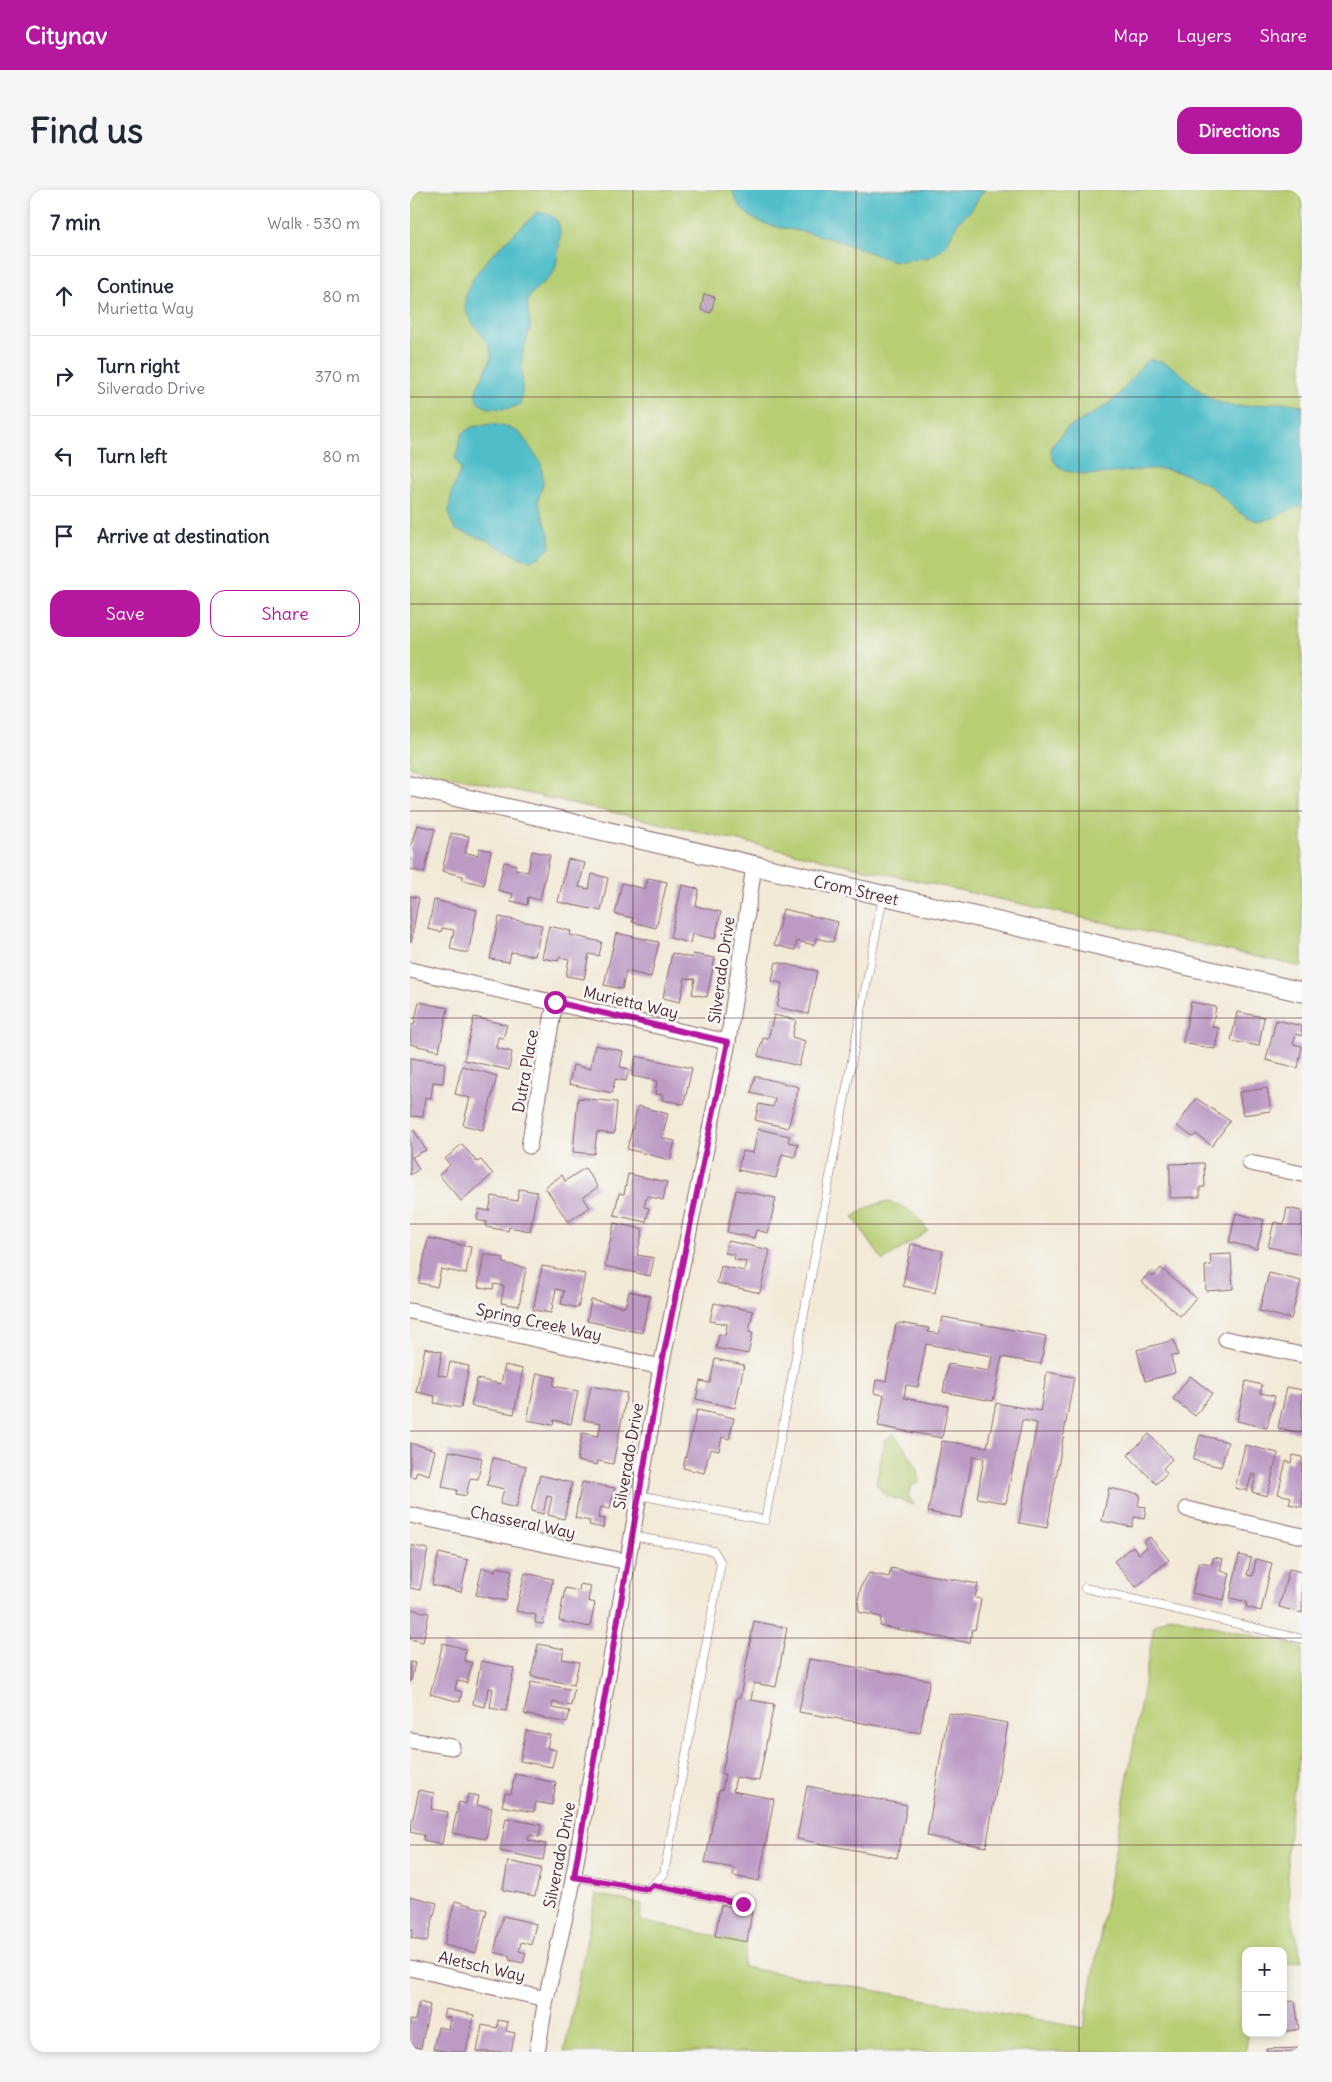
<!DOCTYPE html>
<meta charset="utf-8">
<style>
body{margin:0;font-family:Delius,sans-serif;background:#f6f6f7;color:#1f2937}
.controls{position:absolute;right:15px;bottom:15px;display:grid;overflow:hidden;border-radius:10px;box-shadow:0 2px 8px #0003}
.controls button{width:45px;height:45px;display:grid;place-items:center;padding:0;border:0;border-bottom:1px solid #e0e1e3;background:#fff;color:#1f2937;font:25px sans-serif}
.stop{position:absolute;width:15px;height:15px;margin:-11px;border:4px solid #b5179e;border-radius:50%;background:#fff}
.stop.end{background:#b5179e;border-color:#fff;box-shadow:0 1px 5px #0008}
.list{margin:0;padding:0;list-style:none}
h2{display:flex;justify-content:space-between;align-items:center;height:65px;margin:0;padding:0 20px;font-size:21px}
h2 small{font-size:16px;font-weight:400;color:#747a83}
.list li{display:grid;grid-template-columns:32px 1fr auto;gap:15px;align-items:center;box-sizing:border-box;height:80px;padding:0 20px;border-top:1px solid #e0e1e3}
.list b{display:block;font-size:19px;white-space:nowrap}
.list p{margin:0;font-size:16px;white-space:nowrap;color:#747a83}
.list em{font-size:16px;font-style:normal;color:#747a83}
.actions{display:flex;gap:10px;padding:15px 20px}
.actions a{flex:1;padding:11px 0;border:1px solid #b5179e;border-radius:15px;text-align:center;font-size:18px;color:#b5179e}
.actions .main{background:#b5179e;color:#fff}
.icon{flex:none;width:28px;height:28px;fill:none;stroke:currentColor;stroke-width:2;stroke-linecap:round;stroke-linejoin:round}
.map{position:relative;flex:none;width:892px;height:1862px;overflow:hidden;border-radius:15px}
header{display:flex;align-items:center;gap:30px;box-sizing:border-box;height:70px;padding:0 25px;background:#b5179e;color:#fff}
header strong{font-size:24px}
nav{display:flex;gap:28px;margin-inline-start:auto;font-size:18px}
.intro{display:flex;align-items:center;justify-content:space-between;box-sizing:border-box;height:120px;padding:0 30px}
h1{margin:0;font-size:35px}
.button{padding:12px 22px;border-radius:15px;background:#b5179e;color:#fff;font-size:18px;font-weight:700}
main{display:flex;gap:30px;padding:0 30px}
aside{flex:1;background:#fff;border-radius:15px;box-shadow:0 2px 8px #0003}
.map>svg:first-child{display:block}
.green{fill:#b7ce73;stroke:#80764f}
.water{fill:#50bec9;stroke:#4d6e7a}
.building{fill:#bb9ac4}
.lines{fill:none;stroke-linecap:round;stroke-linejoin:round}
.service-casing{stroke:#856667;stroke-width:9}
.minor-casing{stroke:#856667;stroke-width:17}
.tertiary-casing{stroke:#856667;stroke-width:21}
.service{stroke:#fff;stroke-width:8}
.minor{stroke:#fff;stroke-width:15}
.tertiary{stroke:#fff;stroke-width:19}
.route{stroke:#b5179e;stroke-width:6}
.grid{fill:none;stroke:#4a1f2b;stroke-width:1;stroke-opacity:0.55}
.labels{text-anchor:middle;stroke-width:5;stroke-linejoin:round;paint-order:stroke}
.street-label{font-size:16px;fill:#4a1f2b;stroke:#f6f6f2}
</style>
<header>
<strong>Citynav</strong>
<nav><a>Map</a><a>Layers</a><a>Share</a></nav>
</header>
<div class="intro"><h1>Find us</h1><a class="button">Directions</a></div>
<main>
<aside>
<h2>7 min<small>Walk · 530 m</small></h2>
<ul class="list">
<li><svg class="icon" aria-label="ahead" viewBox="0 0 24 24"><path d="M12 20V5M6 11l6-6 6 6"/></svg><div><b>Continue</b><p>Murietta Way</p></div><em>80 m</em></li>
<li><svg class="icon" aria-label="right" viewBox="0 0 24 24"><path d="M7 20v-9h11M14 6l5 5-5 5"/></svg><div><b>Turn right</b><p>Silverado Drive</p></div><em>370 m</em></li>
<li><svg class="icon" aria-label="left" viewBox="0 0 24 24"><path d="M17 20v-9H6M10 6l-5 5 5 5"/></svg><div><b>Turn left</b></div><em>80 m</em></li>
<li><svg class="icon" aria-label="arrive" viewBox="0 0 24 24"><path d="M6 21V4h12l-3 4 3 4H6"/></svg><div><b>Arrive at destination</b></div></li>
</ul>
<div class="actions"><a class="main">Save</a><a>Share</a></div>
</aside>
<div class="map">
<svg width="892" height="1862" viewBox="0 0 892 1862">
<rect width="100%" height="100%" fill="#f6f6f2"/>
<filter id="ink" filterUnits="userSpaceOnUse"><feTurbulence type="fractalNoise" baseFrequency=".02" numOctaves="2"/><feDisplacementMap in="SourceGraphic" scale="10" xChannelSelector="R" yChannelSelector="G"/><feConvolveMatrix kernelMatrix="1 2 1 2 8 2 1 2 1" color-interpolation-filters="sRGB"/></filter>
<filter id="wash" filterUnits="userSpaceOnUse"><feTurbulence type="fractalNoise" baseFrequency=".0096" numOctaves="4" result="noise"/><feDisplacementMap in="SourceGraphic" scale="20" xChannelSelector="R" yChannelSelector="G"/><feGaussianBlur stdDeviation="1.12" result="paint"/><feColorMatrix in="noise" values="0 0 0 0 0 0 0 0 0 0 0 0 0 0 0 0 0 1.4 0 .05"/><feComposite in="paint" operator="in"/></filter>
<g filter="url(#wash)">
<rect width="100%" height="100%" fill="#f3e9d7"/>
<path class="green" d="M 0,0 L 892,0 L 892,777 L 0,577 Z
M 475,1012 C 496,1014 506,1024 518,1041 L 473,1071 L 443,1027 L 458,1017 Z
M 484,1244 C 495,1259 509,1274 509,1293 L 502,1295 L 498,1305 L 504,1315 L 475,1305 L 466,1293 L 475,1250 Z
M 759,1426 L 892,1457 L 892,1551 L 881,1617 L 877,1665 L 880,1721 L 892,1771 L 873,1775 L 873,1761 L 836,1761 L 836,1843 L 839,1843 L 835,1862 L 154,1862 L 186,1704 L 232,1714 L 230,1731 L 337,1752 L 333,1777 L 674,1838 L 744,1436 Z"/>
<path class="water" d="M 322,0 L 574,0 L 561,20 L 548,32 L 536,55 L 530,61 L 519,67 L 491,71 L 480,70 C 457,62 434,52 411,46 C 379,36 333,41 322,0 Z
M 127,22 C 153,25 152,39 148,61 C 147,68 147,77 143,83 C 137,93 124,97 119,108 C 115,119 121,128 120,138 C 119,148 112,158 112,168 C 111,183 114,199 110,214 C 100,220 92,219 81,218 C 45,212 84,179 81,162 C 77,143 49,130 56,105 C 66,72 104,46 127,22 Z
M 740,170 C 769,170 782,202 808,212 C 836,224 863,206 892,216 L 892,316 C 877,318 861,333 846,330 C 828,326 819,312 806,301 C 790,287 767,280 747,279 C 721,277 639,302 641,257 L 656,239 L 689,220 L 707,207 L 734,173 Z
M 81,234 L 97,237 L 110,243 L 131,273 L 133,294 L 128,311 L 140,348 L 140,358 L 128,368 L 120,370 L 108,367 L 76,350 L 46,340 L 41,331 L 39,321 L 42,301 L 51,279 L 45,268 L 52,244 L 62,237 Z"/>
<g id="blocks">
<path class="building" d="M 294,104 L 305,107 L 301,123 L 291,120 Z
M 7,635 L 25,639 L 14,683 L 0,679 L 0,658 Z
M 41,643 L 59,646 L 55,663 L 68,665 L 69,658 L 81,661 L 74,695 L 53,690 L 53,686 L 32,681 Z
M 122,661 L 140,665 L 130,710 L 118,707 L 117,715 L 101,711 L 103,704 L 88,700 L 94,672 L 106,675 L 105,679 L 118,682 Z
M 158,669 L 175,673 L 169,697 L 179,699 L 182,684 L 198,688 L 191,721 L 148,712 Z
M 238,688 L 257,692 L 246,738 L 222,732 L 223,728 L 205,724 L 212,693 L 235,699 Z
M 272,695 L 289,699 L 286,716 L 311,722 L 305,749 L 282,744 L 280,753 L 260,748 Z
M 0,706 L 9,708 L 1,752 L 0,752 Z
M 24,710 L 67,720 L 58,763 L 40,759 L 44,740 L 32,738 L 31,742 L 18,739 Z
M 373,719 L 428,732 L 423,752 L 406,748 L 404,755 L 387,751 L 385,760 L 364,755 Z
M 89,727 L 132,735 L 125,766 L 101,762 L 99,772 L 80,769 Z
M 139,736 L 161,741 L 160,745 L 192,752 L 189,766 L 179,764 L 174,789 L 156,786 L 159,769 L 149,767 L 148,771 L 132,768 Z
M 206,743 L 249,752 L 241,787 L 216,781 L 212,799 L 194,795 Z
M 262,763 L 282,768 L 283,764 L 305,768 L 297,807 L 282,804 L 285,789 L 275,788 L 270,812 L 253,808 Z
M 366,772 L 407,781 L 398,824 L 367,817 L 372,793 L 362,791 Z
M 9,812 L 38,818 L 29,861 L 0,854 L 0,835 L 4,835 Z
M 781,812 L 806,817 L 802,837 L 809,838 L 805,859 L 773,853 Z
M 827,822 L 854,827 L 849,856 L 821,851 Z
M 364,825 L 386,830 L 382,847 L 395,851 L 389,876 L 348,866 L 353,848 L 358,849 Z
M 64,827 L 97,835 L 93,848 L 88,847 L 86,858 L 102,862 L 99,880 L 54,870 Z
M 866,830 L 892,836 L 892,846 L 886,844 L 883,854 L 892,856 L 888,878 L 856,870 Z
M 185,855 L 213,861 L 210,877 L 219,879 L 216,891 L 205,889 L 202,903 L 159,894 L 163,875 L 180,879 Z
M 226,866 L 282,878 L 274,914 L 252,910 L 253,905 L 245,904 L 247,891 L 222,886 Z
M 0,868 L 35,873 L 33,893 L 23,892 L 21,908 L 15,907 L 13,927 L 0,926 Z
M 52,876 L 87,886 L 73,940 L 53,935 L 60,908 L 45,904 Z
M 345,886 L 389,897 L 378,938 L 345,930 L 349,914 L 363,917 L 365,909 L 341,903 Z
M 857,898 L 861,921 L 833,925 L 829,902 Z
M 168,908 L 207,912 L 204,944 L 187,942 L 184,964 L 163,962 Z
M 786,908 L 820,931 L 802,956 L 786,944 L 783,947 L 767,936 Z
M 228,916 L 258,924 L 252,948 L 265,951 L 260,970 L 217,959 Z
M 348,939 L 380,946 L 378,952 L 388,954 L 385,967 L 372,964 L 366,988 L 328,980 L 332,961 L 343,963 Z
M 4,940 L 16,960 L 2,967 L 9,979 L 0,985 L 0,942 Z
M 52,954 L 67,972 L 71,970 L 83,984 L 51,1011 L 29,985 L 40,975 L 35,969 Z
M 794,973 L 795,997 L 790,997 L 790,1007 L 760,1008 L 760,974 Z
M 175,978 L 188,997 L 173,1007 L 180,1017 L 158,1032 L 135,997 L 152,985 L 155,991 Z
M 218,984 L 257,992 L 253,1010 L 237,1006 L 234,1017 L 239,1018 L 236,1032 L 204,1025 L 209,1003 L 214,1004 Z
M 109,999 L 127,1002 L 120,1041 L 99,1037 L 98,1041 L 76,1037 L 77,1032 L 67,1030 L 69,1019 L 79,1021 L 82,1006 L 107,1011 Z
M 326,1000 L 366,1008 L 358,1043 L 346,1040 L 344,1048 L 317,1042 Z
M 877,1018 L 892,1021 L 891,1064 L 858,1057 L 864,1032 L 874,1034 Z
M 826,1023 L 854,1030 L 847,1059 L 819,1052 Z
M 204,1033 L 233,1039 L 227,1065 L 244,1068 L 240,1086 L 195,1076 Z
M 18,1048 L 61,1057 L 56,1084 L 31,1079 L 27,1097 L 9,1093 Z
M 318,1051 L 360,1060 L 350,1103 L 307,1093 L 311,1076 L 334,1081 L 336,1072 L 324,1069 L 325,1065 L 315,1063 Z
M 501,1054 L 533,1061 L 525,1103 L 493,1096 Z
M 74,1064 L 94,1068 L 93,1073 L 116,1078 L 109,1116 L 91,1113 L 94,1096 L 84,1094 L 83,1099 L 68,1097 Z
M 821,1064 L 823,1099 L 796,1101 L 795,1076 L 801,1075 L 800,1065 Z
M 132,1076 L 175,1084 L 168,1118 L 151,1114 L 154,1101 L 146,1099 L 141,1123 L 123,1120 Z
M 751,1078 L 786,1108 L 770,1126 L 731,1092 L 739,1083 L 743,1087 Z
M 859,1083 L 891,1091 L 881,1129 L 849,1121 Z
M 219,1101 L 240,1106 L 232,1143 L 177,1131 L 181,1110 L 215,1117 Z
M 304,1113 L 343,1121 L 339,1142 L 343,1143 L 338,1164 L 306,1158 L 309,1144 L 315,1145 L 317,1134 L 300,1131 Z
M 533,1127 L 636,1146 L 631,1174 L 592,1167 L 583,1211 L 533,1202 L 538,1174 L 579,1181 L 582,1166 L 516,1154 L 508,1197 L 496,1195 L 494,1208 L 538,1216 L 532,1248 L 468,1236 L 474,1205 L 464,1203 L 465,1196 L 466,1190 L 476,1191 L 486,1135 L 490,1133 L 519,1138 L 518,1142 L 529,1144 Z
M 764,1150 L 768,1165 L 761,1166 L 765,1183 L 735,1191 L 727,1160 Z
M 15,1158 L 32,1162 L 28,1185 L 37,1186 L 40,1172 L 59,1176 L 51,1218 L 24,1213 L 25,1206 L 6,1202 Z
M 305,1169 L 334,1175 L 325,1218 L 286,1209 L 290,1191 L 300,1193 Z
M 95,1175 L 113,1179 L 104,1224 L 61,1216 L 67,1189 L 91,1194 Z
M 637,1182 L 664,1187 L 637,1338 L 609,1333 L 627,1233 L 612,1230 L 596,1313 L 567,1308 L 574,1268 L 563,1266 L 551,1328 L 518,1322 L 532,1251 L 577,1257 L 586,1213 L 630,1221 Z
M 127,1183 L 145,1187 L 143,1196 L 168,1201 L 161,1234 L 144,1230 L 143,1235 L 117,1230 Z
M 780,1186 L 802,1203 L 785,1226 L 763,1209 Z
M 836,1191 L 852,1195 L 850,1203 L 865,1206 L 857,1238 L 827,1231 Z
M 181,1196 L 217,1203 L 203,1274 L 188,1271 L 187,1275 L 167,1271 L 172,1243 L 188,1246 L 191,1233 L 174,1230 Z
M 877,1197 L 892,1200 L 892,1243 L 868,1238 Z
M 287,1220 L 324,1228 L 319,1249 L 312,1247 L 309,1261 L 300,1259 L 294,1283 L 273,1278 Z
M 739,1244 L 762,1269 L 753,1278 L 757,1283 L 746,1294 L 718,1265 Z
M 790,1245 L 818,1252 L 811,1277 L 783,1270 Z
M 0,1253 L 25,1260 L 19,1285 L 7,1281 L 5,1287 L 0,1286 Z
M 835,1255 L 868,1263 L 857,1306 L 842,1302 L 846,1285 L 842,1284 L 837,1301 L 825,1298 Z
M 39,1261 L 72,1268 L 68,1289 L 60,1288 L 56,1306 L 46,1304 L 47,1300 L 32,1297 Z
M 883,1265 L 892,1267 L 892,1317 L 879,1314 L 881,1307 L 868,1304 L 876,1271 L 881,1273 Z
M 83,1268 L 116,1276 L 106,1318 L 90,1314 L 94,1299 L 77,1295 Z
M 130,1285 L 162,1293 L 154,1329 L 138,1325 L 142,1307 L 137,1306 L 133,1324 L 121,1321 Z
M 172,1292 L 205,1298 L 200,1319 L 191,1317 L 188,1328 L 195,1329 L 193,1338 L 179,1335 L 180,1331 L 165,1328 Z
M 699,1298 L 730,1304 L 728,1316 L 736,1317 L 734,1329 L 724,1327 L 722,1337 L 692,1331 Z
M 740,1347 L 759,1370 L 726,1397 L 704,1371 L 723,1356 L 729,1364 L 737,1357 L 733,1352 Z
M 0,1355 L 18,1359 L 10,1400 L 0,1398 Z
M 29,1363 L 58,1370 L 51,1402 L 22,1395 Z
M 829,1365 L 841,1368 L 837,1385 L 843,1386 L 846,1369 L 862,1373 L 851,1421 L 836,1417 L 837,1412 L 820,1408 Z
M 804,1367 L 813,1369 L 810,1381 L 820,1383 L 814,1410 L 782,1403 L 789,1372 L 802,1374 Z
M 86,1377 L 102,1380 L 96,1411 L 66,1405 L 72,1378 L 85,1381 Z
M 481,1378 L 568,1394 L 565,1408 L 571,1409 L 565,1440 L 562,1439 L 560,1453 L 470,1436 L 471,1427 L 449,1422 L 448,1411 L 451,1396 L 459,1383 L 479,1387 Z
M 879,1379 L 892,1382 L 892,1423 L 869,1417 Z
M 115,1383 L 143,1389 L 133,1434 L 125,1433 L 126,1425 L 106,1421 Z
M 170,1394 L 181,1396 L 178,1411 L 185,1413 L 180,1437 L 149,1431 L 155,1398 L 169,1401 Z
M 0,1419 L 19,1423 L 13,1452 L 0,1449 Z
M 344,1431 L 377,1438 L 366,1497 L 344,1493 L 341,1510 L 364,1514 L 349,1591 L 326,1587 L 323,1601 L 364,1609 L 349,1691 L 323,1686 L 324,1678 L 295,1673 L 309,1600 L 312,1600 L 315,1584 L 312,1584 L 327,1507 L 330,1508 Z
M 33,1453 L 56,1459 L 54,1471 L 62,1473 L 57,1493 L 47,1491 L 45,1500 L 52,1502 L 50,1512 L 20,1504 Z
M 128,1454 L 154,1459 L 152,1469 L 169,1472 L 164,1495 L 121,1486 Z
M 399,1469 L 520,1490 L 510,1543 L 389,1522 Z
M 71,1471 L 104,1478 L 96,1521 L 80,1518 L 83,1499 L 78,1498 L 75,1517 L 63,1514 Z
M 0,1472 L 5,1473 L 1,1491 L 0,1491 Z
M 121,1492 L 164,1500 L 161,1516 L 143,1512 L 142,1518 L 160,1521 L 157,1533 L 114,1524 Z
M 538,1523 L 598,1533 L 576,1657 L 517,1646 Z
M 116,1540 L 140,1545 L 137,1558 L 146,1560 L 142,1577 L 110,1571 Z
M 105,1584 L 146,1593 L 142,1615 L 126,1612 L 124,1622 L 92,1616 L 95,1603 L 101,1604 Z
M 397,1596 L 497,1615 L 487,1668 L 387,1649 Z
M 9,1600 L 24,1603 L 21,1619 L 38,1622 L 32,1654 L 13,1650 L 14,1645 L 0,1642 Z
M 58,1604 L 69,1606 L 67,1615 L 82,1618 L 76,1649 L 42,1643 L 49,1612 L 56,1614 Z
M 96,1628 L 131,1635 L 129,1647 L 119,1645 L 118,1650 L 136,1654 L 133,1670 L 90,1661 Z
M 98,1671 L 131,1678 L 125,1706 L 93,1700 Z
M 0,1706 L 27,1713 L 17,1752 L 1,1748 L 3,1740 L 0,1740 Z
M 45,1711 L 77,1720 L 66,1763 L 34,1755 Z
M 311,1715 L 342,1721 L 337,1752 L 305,1746 Z
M 93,1726 L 126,1734 L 121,1755 L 111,1752 L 109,1761 L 116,1763 L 113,1773 L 99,1770 L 100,1766 L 84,1762 Z
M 885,1811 L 889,1839 L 873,1842 L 873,1812 Z
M 9,1812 L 20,1815 L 11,1858 L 0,1856 L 0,1830 L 5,1831 Z
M 35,1819 L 64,1825 L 56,1862 L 39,1862 L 23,1859 L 28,1837 L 38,1839 L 40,1828 L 33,1827 Z
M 88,1830 L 98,1832 L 96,1841 L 105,1843 L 101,1862 L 67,1862 L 72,1835 L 87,1838 Z
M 892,1858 L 892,1862 L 857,1862 L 856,1859 Z"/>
</g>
</g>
<g filter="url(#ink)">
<use href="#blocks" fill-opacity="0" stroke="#856667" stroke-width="1"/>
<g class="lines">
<g class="service-casing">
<path id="service" d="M 229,1305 L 355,1330 L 473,706
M 675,1398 L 892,1449
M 164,1687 L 238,1699 L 254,1684 L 311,1373 L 304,1361 L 222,1346
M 243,1695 L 333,1714"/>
</g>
<g class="minor-casing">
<path id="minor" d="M 0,780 L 318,852
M 119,956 L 145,812
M 840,973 L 892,984
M 0,1121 L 251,1177
M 816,1149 L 892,1165
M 777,1319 L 892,1346
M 0,1325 L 218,1372
M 0,1550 L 42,1557
M 0,1778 L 136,1809
M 127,1862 L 136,1809 L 161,1701 L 251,1177 L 318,852 L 344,676"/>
</g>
<g class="tertiary-casing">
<path id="tertiary" d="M 0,596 L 892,802"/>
</g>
<use href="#service" class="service"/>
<use href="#minor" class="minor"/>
<use href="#tertiary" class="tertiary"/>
</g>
</g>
<g class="lines" filter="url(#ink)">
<path class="route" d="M 145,812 L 318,852 L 251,1177 L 164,1687 L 238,1699 L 243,1695 L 333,1714"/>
</g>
<path class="grid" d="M 223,0 L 223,1862M 446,0 L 446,1862M 669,0 L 669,1862M 0,207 L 892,207M 0,414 L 892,414M 0,621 L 892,621M 0,828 L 892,828M 0,1034 L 892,1034M 0,1241 L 892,1241M 0,1448 L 892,1448M 0,1655 L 892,1655"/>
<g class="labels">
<g class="street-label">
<text transform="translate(446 700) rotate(13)" y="6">Crom Street</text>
<text transform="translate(311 780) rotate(-82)" y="6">Silverado Drive</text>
<text transform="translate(221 812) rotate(13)" y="6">Murietta Way</text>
<text transform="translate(115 881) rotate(-80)" y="6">Dutra Place</text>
<text transform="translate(129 1132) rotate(12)" y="6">Spring Creek Way</text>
<text transform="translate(218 1266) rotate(-80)" y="6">Silverado Drive</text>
<text transform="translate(113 1332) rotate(12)" y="6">Chasseral Way</text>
<text transform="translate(149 1665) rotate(-79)" y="6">Silverado Drive</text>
<text transform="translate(72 1776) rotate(13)" y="6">Aletsch Way</text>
</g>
</g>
</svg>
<div class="controls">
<button>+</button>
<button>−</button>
</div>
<div class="stop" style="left:145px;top:812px"></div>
<div class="stop end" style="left:333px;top:1714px"></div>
</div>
</main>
